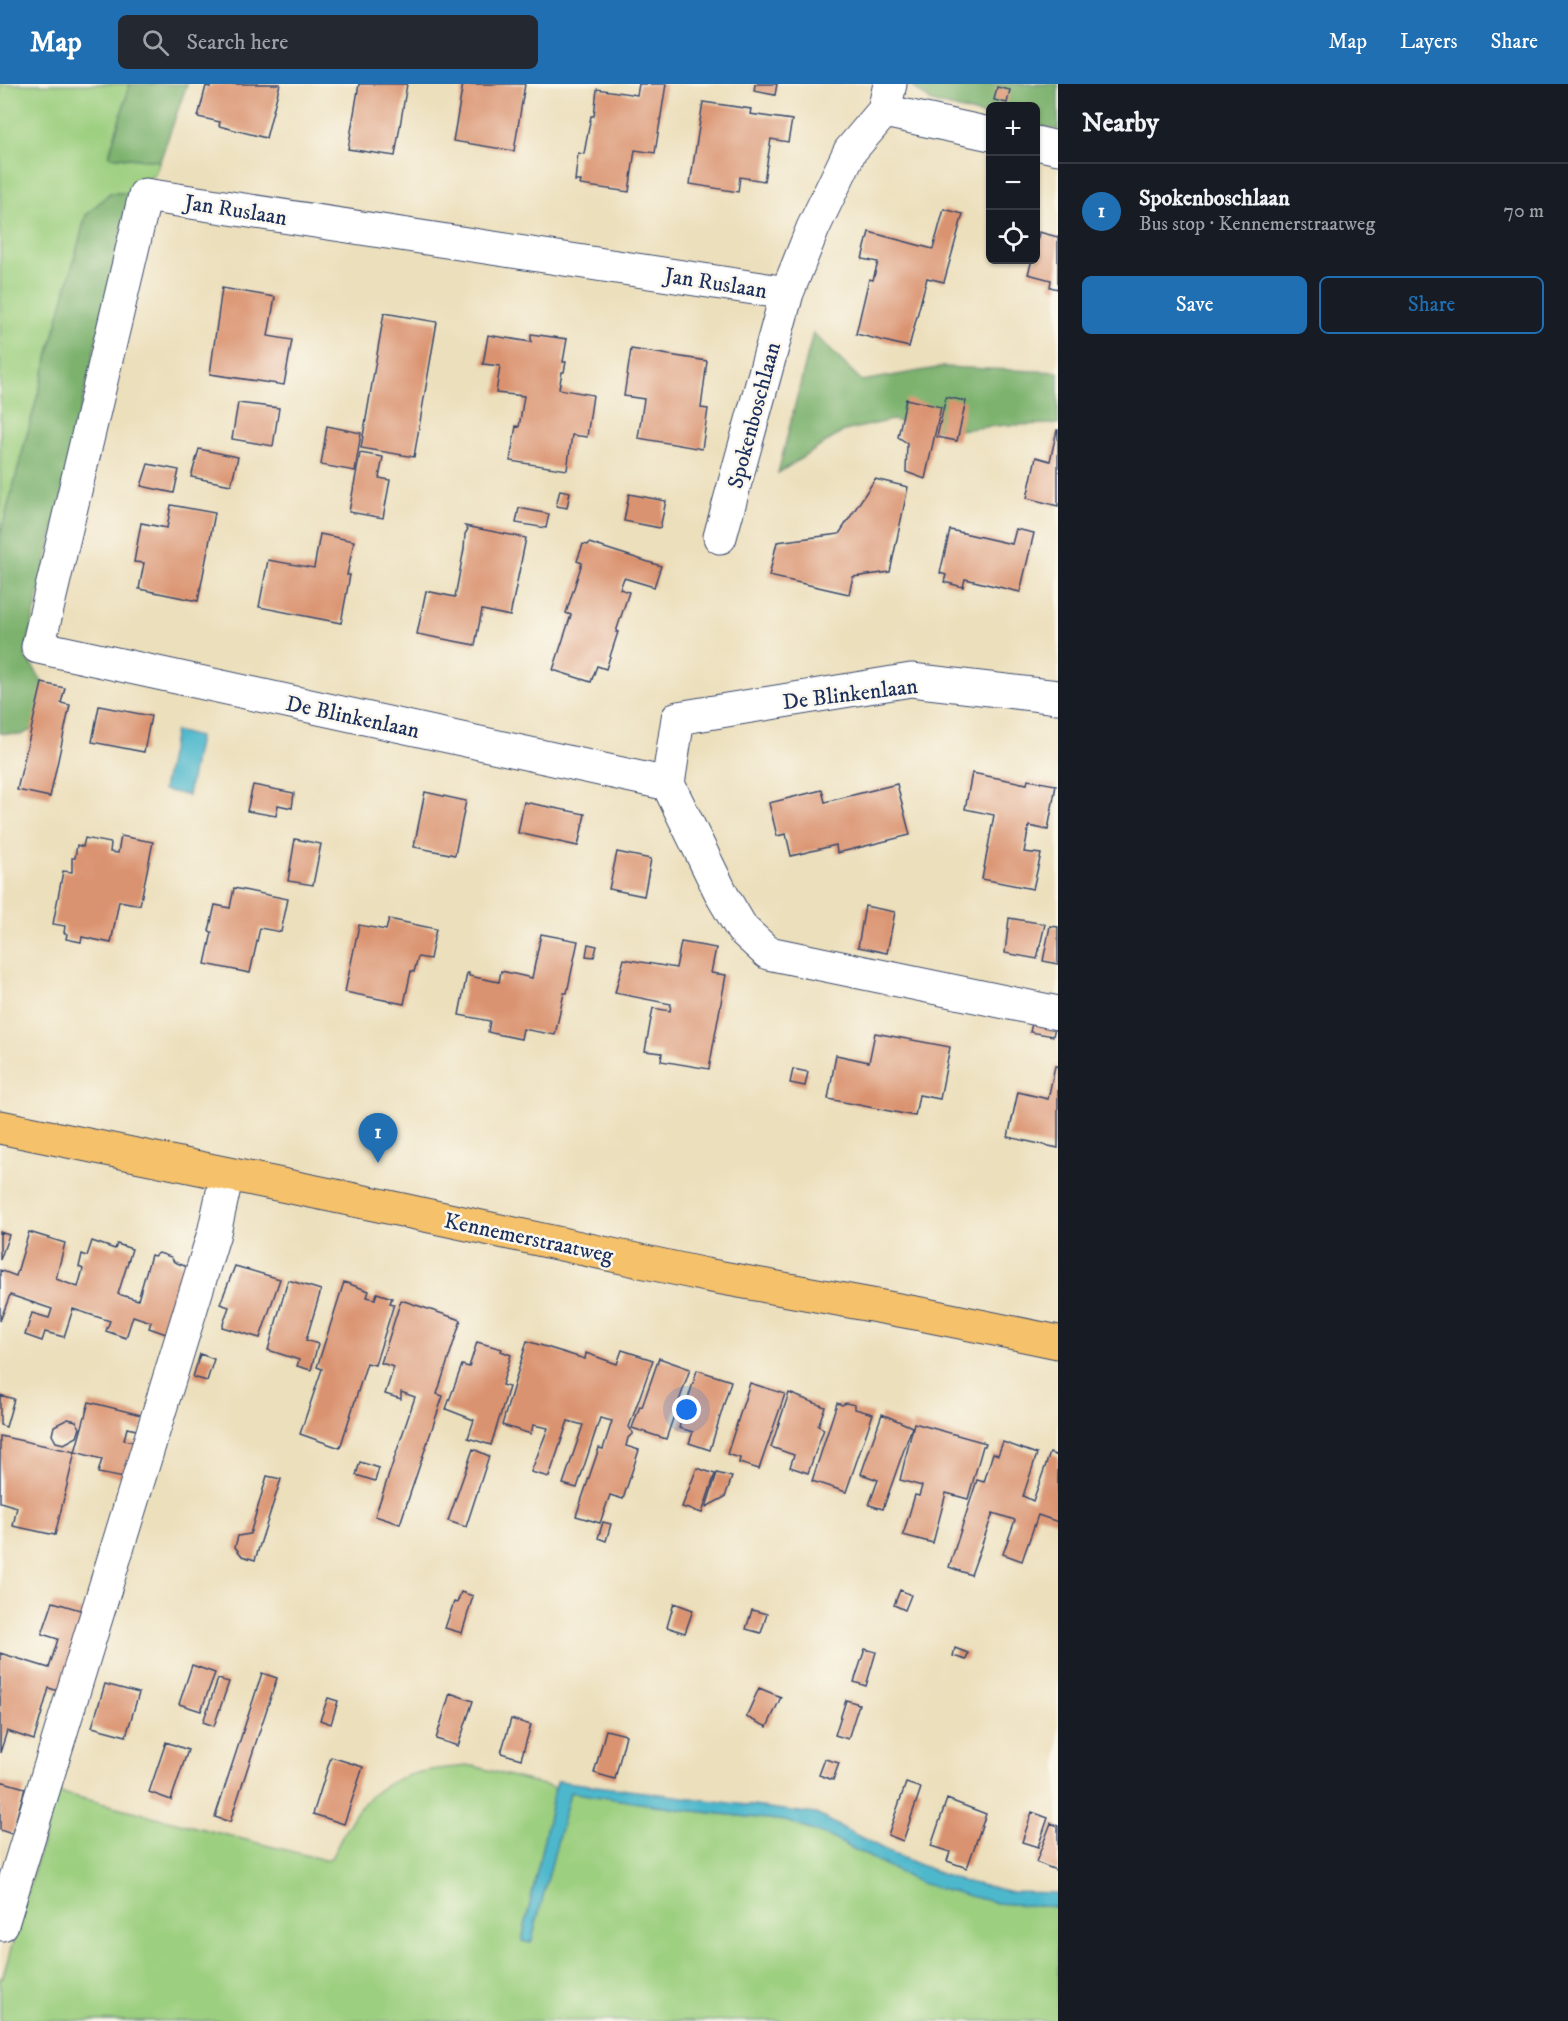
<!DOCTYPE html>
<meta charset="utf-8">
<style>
body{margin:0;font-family:"IM FELL DW Pica",serif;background:#242831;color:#f1f3f6}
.controls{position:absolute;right:18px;top:18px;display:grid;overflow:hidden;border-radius:9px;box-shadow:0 2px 4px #0004}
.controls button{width:54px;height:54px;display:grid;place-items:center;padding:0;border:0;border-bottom:2px solid #363941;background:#171b24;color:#f1f3f6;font:30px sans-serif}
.you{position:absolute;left:687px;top:1326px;width:21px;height:21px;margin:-15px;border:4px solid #fff;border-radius:50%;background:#1a73e8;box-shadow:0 0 0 9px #1a73e833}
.badge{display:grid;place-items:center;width:39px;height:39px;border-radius:50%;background:#1f6fb2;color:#fff;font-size:20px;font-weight:700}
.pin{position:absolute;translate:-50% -50px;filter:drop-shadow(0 2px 3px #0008)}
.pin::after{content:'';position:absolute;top:32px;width:21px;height:18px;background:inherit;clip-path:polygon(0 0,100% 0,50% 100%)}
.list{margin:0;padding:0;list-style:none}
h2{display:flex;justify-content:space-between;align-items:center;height:78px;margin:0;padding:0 24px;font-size:26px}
h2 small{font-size:20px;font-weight:400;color:#9ea1a6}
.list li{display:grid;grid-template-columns:39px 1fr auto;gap:18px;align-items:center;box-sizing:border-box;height:96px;padding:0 24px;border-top:2px solid #363941}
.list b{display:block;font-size:22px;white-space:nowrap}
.list p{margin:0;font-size:20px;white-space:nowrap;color:#9ea1a6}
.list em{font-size:20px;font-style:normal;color:#9ea1a6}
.actions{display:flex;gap:12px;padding:18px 24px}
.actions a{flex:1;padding:14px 0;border:2px solid #1f6fb2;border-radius:9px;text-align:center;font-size:21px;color:#1f6fb2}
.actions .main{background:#1f6fb2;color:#fff}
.icon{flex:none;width:33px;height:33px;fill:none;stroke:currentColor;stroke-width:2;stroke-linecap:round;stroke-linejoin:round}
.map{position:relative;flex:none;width:1058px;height:1937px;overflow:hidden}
header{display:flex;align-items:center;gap:36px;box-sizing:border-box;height:84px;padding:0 30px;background:#1f6fb2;color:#fff}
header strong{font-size:28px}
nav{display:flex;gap:33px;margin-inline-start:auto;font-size:21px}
.search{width:420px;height:54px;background:#242831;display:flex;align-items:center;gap:15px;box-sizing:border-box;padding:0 21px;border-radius:9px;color:#9ea1a6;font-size:22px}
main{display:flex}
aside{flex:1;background:#171b24}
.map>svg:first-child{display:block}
.green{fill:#9ccf7f;stroke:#5c7f6e;stroke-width:1.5}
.forest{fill:#7db26e;stroke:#4c7066;stroke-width:1.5}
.water{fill:#4eb8cc;stroke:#347495;stroke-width:1.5}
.building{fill:#da936f}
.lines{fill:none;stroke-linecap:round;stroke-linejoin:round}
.minor-casing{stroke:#3a496c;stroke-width:35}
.major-casing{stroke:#3a496c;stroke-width:35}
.minor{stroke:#fff;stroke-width:33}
.major{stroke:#f5c16b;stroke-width:33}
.labels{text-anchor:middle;stroke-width:5;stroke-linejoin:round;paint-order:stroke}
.street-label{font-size:22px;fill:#1b2f5e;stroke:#fbf7ec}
</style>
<header>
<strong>Map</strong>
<div class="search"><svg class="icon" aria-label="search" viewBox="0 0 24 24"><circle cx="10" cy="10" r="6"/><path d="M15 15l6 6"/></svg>Search here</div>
<nav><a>Map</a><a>Layers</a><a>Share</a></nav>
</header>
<main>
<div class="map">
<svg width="1058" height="1937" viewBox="0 0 1058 1937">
<rect width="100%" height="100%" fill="#fbf7ec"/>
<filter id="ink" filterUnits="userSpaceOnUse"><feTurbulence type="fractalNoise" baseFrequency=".0167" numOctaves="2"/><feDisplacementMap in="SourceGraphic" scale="12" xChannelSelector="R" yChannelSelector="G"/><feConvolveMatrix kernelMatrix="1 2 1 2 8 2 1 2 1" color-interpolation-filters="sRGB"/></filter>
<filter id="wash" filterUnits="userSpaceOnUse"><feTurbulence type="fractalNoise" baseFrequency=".008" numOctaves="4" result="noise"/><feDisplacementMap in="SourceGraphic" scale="24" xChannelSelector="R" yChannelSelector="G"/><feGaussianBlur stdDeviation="1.35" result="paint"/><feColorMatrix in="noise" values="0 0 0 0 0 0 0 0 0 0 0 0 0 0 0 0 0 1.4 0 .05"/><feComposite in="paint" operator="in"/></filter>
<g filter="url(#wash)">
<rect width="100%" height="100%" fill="#ecdfbc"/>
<path class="green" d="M 0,0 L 130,0 L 109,72 L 160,77 L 155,90 L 130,109 L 110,109 L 86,132 L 0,452 Z
M 473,1682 L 555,1704 L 522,1857 L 531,1859 L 570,1708 L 685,1726 L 786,1737 L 830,1753 L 859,1768 L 997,1819 L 1058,1823 L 1058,1937 L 0,1937 L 0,1895 L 2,1895 L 57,1708 L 325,1776 L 331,1774 C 340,1758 350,1734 362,1721 C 391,1688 432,1684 473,1682 Z"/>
<path class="forest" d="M 130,0 L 187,0 L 160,77 L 109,72 Z
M 913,0 L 1058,0 L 1058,46 L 1036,41 L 1036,22 L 990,22 L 990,33 L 932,18 L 912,2 Z
M 110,109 L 130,109 L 25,572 C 48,604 48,603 41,641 L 21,651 L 0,649 L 0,452 L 86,131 Z
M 813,249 L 862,297 L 943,283 L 1058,288 L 1058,340 L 1006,341 L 948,347 L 892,336 L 844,347 L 778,389 Z"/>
<path class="water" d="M 175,647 L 199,653 L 188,711 L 163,706 Z
M 558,1697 L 816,1730 L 893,1770 L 957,1796 L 1013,1808 L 1058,1809 L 1058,1823 L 997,1819 L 920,1799 L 830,1753 L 786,1737 L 685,1726 L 570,1708 L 531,1859 L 522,1857 L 555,1704 Z"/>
<g id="blocks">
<path class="building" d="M 211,0 L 280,0 L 266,54 L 219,42 L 220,38 L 198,33 L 206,2 L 210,3 Z
M 359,0 L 407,0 L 395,72 L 348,65 Z
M 463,0 L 525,0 L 514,67 L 453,57 Z
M 639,0 L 666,0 L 655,69 L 635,66 L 629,108 L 580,101 L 581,97 L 575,97 L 578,69 L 584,70 L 591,32 L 594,32 L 597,5 L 637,11 Z
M 755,0 L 777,0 L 775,11 L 754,7 Z
M 997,3 L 1010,6 L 1007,19 L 994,16 Z
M 703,18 L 751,25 L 750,30 L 792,36 L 788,58 L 771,55 L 764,97 L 740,93 L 738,108 L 690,100 Z
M 944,125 L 963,130 L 944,198 L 927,194 L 909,263 L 856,250 L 869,195 L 873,196 L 878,178 L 862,175 L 869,148 L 933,165 Z
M 1039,148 L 1058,153 L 1058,205 L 1050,203 L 1051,196 L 1028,190 L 1032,176 L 1036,176 L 1036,162 Z
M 222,204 L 275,213 L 268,252 L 292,256 L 284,301 L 210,290 Z
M 384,229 L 437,238 L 414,373 L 361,364 Z
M 531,250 L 567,255 L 563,278 L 566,278 L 564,288 L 562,288 L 559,305 L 593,311 L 587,353 L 572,351 L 567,386 L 510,377 L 516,342 L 519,343 L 524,312 L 496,309 L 500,282 L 483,280 L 488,251 L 531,258 Z
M 631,265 L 707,277 L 701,324 L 708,325 L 702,365 L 638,354 L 644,315 L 624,312 Z
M 946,313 L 966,317 L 957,357 L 937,353 Z
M 906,315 L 941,323 L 925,395 L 906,388 L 907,359 L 898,353 Z
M 238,319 L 279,324 L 273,362 L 232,355 Z
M 327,342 L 361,349 L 355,387 L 321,381 Z
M 1057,346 L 1058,346 L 1058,422 L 1027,414 L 1036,373 L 1050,377 Z
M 199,365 L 238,373 L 231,401 L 191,393 Z
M 360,369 L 383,373 L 379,394 L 390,396 L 383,434 L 349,428 Z
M 148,380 L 179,386 L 174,409 L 141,402 Z
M 875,395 L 908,403 L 890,488 L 853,493 L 849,510 L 769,492 L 777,458 L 839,450 Z
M 560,406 L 570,408 L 567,424 L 556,422 Z
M 629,410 L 666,417 L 660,444 L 624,437 Z
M 171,421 L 215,429 L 198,517 L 139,505 L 144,479 L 134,478 L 141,439 L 167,444 Z
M 519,424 L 549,430 L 546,444 L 516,439 Z
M 465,442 L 526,454 L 510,532 L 482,526 L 475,561 L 417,550 L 426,507 L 455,513 L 464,465 L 465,450 L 468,445 Z
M 1016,445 L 1034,449 L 1020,508 L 965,495 L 963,503 L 944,498 L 946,491 L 940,489 L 950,446 L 1012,460 Z
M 320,450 L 354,457 L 347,491 L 350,491 L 341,539 L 259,523 L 268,476 L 314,484 Z
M 589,459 L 661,482 L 654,503 L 624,494 L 620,505 L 629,508 L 616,548 L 618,548 L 606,585 L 597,582 L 591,598 L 553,586 L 571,531 L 566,529 L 582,479 L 577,477 L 583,460 L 588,461 Z
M 42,599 L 65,604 L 61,619 L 70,621 L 50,713 L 17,706 Z
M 99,622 L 151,632 L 144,668 L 92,658 Z
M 972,689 L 1027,700 L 1028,696 L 1056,701 L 1048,746 L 1029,742 L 1024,768 L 1041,770 L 1033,805 L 982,795 L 994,731 L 965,725 Z
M 897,700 L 910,751 L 837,769 L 836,761 L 791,772 L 786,750 L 777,752 L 769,719 L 822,706 L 825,718 Z
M 253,701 L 294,709 L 292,724 L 278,721 L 276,732 L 247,727 Z
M 425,708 L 466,717 L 455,771 L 414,763 Z
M 524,718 L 585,730 L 578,762 L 518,749 Z
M 121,752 L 153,758 L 140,821 L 119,817 L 111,859 L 82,853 L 81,858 L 66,855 L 67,850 L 64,849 L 65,842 L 53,840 L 63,787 L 72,788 L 72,774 L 75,774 L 77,761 L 83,763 L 85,754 L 111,759 L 110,768 L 118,769 Z
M 295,755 L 321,760 L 313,801 L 288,797 Z
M 617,768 L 651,775 L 644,812 L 609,805 Z
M 234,804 L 288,815 L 281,848 L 260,844 L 250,889 L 205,880 L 212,848 L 209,847 L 215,821 L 230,824 Z
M 865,822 L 895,828 L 887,869 L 858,863 Z
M 1009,834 L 1045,840 L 1037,875 L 1005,869 Z
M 389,835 L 436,845 L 430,875 L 418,873 L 414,888 L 411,887 L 404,920 L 345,908 L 359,841 L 386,846 Z
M 1050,842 L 1058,843 L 1058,880 L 1043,877 Z
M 541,850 L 578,857 L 567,909 L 564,909 L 555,951 L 523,945 L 521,955 L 492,949 L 488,948 L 490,937 L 459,931 L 467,889 L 469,889 L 469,892 L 499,898 L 501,887 L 532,894 Z
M 681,858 L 716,864 L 711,889 L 726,891 L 709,985 L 661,977 L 662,969 L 645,967 L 653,924 L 670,927 L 671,920 L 615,909 L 624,875 L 676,884 Z
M 588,860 L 597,862 L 594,873 L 586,872 Z
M 1034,931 L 1057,935 L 1053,952 L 1030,948 Z
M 875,949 L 950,963 L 940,1015 L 919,1011 L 915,1032 L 828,1015 L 836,971 L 869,978 Z
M 1055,982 L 1058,982 L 1058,1064 L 1008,1053 L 1018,1008 L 1048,1015 Z
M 793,985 L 808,988 L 805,1002 L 790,999 Z
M 0,1148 L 9,1151 L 0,1176 Z
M 29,1148 L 65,1159 L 56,1195 L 78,1203 L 83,1185 L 79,1183 L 82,1170 L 87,1172 L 92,1157 L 115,1165 L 117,1160 L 132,1165 L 118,1210 L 138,1216 L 151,1171 L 154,1172 L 159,1169 L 171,1173 L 174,1178 L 190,1184 L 169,1251 L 149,1244 L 151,1238 L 133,1232 L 126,1254 L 106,1247 L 110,1237 L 73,1225 L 64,1253 L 45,1248 L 42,1257 L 25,1251 L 32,1229 L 49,1234 L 52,1225 L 10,1211 L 0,1237 L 0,1186 L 16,1192 Z
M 235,1182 L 280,1195 L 260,1254 L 222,1243 L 229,1223 L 220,1220 Z
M 288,1196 L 321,1206 L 306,1256 L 318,1260 L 311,1286 L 297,1282 L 299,1276 L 268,1266 Z
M 344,1198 L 369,1207 L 367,1213 L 375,1215 L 377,1209 L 392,1214 L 390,1219 L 394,1220 L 375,1281 L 367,1279 L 340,1364 L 300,1350 L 322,1285 L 317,1283 Z
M 401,1216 L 461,1236 L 437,1310 L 443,1312 L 400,1440 L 375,1432 L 415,1313 L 401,1308 L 401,1315 L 385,1310 L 394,1283 L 381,1279 Z
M 527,1257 L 585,1275 L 586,1269 L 617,1280 L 622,1266 L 653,1276 L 629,1343 L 633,1349 L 628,1354 L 626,1362 L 639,1366 L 623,1415 L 610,1411 L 600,1439 L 576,1432 L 599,1364 L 603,1365 L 612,1337 L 600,1334 L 577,1404 L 563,1400 L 583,1341 L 568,1337 L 549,1393 L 531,1388 L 548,1344 L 533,1341 L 531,1350 L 502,1341 Z
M 477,1258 L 502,1265 L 501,1267 L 511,1271 L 502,1301 L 509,1303 L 491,1361 L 468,1354 L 474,1336 L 446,1325 L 462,1281 L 469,1283 Z
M 200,1270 L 214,1275 L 207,1297 L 193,1293 Z
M 659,1274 L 690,1285 L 666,1355 L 632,1344 L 640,1322 L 642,1323 Z
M 697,1286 L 731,1297 L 710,1366 L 689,1359 L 693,1348 L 679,1344 Z
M 750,1299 L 785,1310 L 759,1385 L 739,1379 L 740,1374 L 727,1370 Z
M 789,1309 L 825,1323 L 818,1342 L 824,1345 L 808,1389 L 790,1383 L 794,1371 L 771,1363 Z
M 0,1311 L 14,1315 L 6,1343 L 0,1341 Z
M 89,1318 L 145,1332 L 141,1347 L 127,1344 L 124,1356 L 139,1359 L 129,1395 L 98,1389 L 102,1375 L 75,1368 Z
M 837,1319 L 842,1321 L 846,1319 L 855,1321 L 855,1325 L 873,1330 L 846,1408 L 812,1397 Z
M 882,1330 L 912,1343 L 883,1425 L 869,1421 L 878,1396 L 861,1390 Z
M 68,1335 L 76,1337 L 80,1344 L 77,1353 L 64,1360 L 56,1358 L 52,1351 L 54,1342 Z
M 914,1339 L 986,1359 L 985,1362 L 983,1362 L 968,1415 L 946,1409 L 933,1459 L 903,1451 L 915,1411 L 919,1412 L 922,1402 L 900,1396 Z
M 0,1352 L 75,1368 L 55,1451 L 13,1442 L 17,1423 L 0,1418 Z
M 1003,1358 L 1037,1370 L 1023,1412 L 1033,1417 L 1050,1369 L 1058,1372 L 1058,1438 L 1038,1431 L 1022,1477 L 1003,1470 L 1015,1436 L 993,1429 L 971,1491 L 949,1483 L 977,1396 L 984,1398 L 993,1369 L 998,1371 Z
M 473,1365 L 489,1372 L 466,1443 L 448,1437 Z
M 360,1378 L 379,1384 L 375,1397 L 356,1391 Z
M 697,1384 L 715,1390 L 702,1429 L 682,1423 Z
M 717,1389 L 732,1393 L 725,1413 L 706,1423 Z
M 267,1392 L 281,1395 L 255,1476 L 242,1472 L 235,1463 L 238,1452 L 250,1450 Z
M 603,1438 L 611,1440 L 606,1457 L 598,1454 Z
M 900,1506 L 911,1511 L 905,1526 L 894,1521 Z
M 461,1508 L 473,1512 L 462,1549 L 445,1544 L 454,1518 L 457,1519 Z
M 53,1518 L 87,1528 L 61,1608 L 49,1604 L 34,1656 L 7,1647 L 0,1669 L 0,1569 L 49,1584 L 58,1555 L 42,1550 Z
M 674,1519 L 693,1526 L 685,1549 L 667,1543 Z
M 752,1526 L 767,1530 L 761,1549 L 746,1545 Z
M 955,1564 L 968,1569 L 966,1576 L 953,1572 Z
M 865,1565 L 876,1568 L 866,1602 L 854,1598 Z
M 192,1581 L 215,1589 L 201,1627 L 179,1620 Z
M 262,1589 L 277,1594 L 230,1738 L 215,1733 Z
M 218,1595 L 229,1598 L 214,1642 L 203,1638 Z
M 105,1600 L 139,1609 L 126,1652 L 92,1643 Z
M 759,1604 L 781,1613 L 767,1643 L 746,1633 Z
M 450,1609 L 473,1617 L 458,1662 L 436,1655 Z
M 328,1614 L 338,1617 L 331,1640 L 320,1636 Z
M 846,1616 L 859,1620 L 848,1655 L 835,1651 Z
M 511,1635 L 531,1641 L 521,1675 L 501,1669 Z
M 606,1646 L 626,1651 L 615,1695 L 594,1689 Z
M 166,1658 L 188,1666 L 171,1716 L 149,1708 Z
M 331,1673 L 363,1683 L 344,1740 L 313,1730 Z
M 825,1675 L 839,1679 L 833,1696 L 819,1691 Z
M 0,1697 L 25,1704 L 12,1750 L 0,1746 Z
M 906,1699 L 921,1704 L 903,1757 L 888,1751 Z
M 947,1715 L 986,1730 L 967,1784 L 947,1777 L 950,1768 L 931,1762 Z
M 1032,1728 L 1048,1734 L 1038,1763 L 1022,1758 Z
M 1051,1739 L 1058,1742 L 1058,1787 L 1036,1778 Z"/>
</g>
</g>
<g filter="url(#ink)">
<use href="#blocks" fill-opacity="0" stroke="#3a496c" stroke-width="1.5"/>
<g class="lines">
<g class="minor-casing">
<path id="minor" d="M 884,27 L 990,50
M 1036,59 L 1058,64
M 720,453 L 787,209 L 813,144 L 850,67 L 884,27 L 890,0
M 1058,613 L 911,596 L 678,634 L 668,700 L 723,813 L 742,845 L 768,869 L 1058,929
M 668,700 L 38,563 L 145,111 L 787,209
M 2,1840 L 214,1149 L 227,1090"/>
</g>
<g class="major-casing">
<path id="major" d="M 0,1043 L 374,1120 L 706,1191 L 921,1230 L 1058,1258"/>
</g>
<use href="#minor" class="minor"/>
<use href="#major" class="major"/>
</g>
</g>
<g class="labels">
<g class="street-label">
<text transform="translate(236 125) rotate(9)" y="8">Jan Ruslaan</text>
<text transform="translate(716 198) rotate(9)" y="8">Jan Ruslaan</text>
<text transform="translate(753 331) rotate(-75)" y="8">Spokenboschlaan</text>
<text transform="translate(850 609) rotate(-7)" y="8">De Blinkenlaan</text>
<text transform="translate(353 632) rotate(12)" y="8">De Blinkenlaan</text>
<text transform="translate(529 1153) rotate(12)" y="8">Kennemerstraatweg</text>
</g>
</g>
</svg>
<div class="controls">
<button>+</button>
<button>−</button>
<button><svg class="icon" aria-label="locate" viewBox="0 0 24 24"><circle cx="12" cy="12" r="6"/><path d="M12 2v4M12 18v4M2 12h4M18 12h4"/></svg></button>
</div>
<div class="you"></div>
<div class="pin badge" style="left:378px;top:1079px">1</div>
</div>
<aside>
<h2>Nearby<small></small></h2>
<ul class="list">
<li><span class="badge">1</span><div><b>Spokenboschlaan</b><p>Bus stop · Kennemerstraatweg</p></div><em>70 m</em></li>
</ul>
<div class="actions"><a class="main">Save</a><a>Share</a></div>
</aside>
</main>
